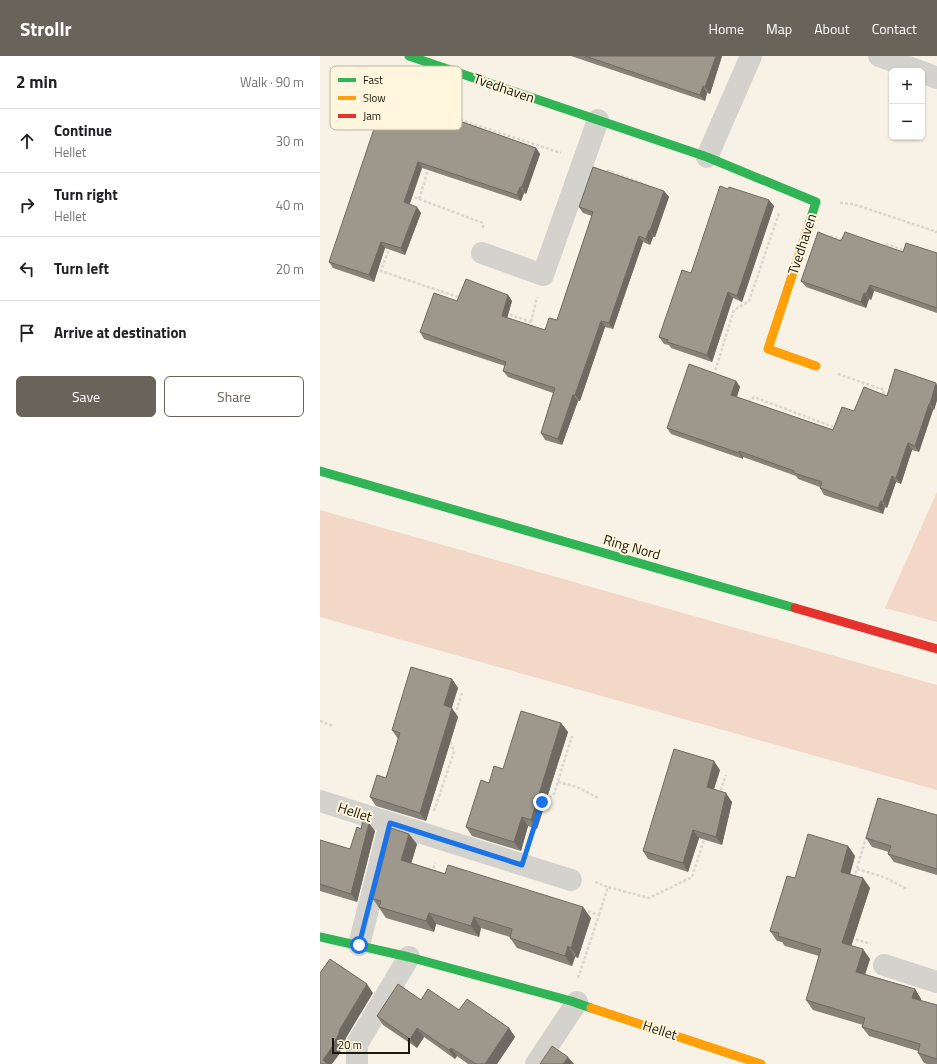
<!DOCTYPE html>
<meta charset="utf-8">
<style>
body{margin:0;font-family:"Titillium Web",sans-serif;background:#f6f6f6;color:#202124}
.controls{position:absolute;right:12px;top:12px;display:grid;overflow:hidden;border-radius:6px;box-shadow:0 1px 3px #0004}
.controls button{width:36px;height:36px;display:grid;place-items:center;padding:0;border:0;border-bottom:1px solid #e0e0e0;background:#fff;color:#202124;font:20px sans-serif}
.scale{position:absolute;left:12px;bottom:10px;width:78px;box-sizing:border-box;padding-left:4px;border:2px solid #1c180d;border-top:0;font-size:11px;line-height:14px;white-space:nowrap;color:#1c180d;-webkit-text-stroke:3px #fff6dd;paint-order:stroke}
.stop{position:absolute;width:12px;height:12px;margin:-9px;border:3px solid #1a73e8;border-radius:50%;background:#fff}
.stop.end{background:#1a73e8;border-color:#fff;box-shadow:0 1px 4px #0008}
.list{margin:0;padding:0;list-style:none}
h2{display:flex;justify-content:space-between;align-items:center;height:52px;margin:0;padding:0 16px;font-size:17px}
h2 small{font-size:13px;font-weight:400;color:#757577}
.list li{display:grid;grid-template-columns:26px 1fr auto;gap:12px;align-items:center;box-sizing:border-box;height:64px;padding:0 16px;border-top:1px solid #e0e0e0}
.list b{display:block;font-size:15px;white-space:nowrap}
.list p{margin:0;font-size:13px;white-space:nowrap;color:#757577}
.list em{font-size:13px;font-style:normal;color:#757577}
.actions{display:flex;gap:8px;padding:12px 16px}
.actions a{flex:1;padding:9px 0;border:1px solid #696459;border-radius:6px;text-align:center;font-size:14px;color:#696459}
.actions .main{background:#696459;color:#fff}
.icon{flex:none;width:22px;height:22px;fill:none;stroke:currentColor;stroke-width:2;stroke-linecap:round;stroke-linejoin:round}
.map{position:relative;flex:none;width:617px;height:1008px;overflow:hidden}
header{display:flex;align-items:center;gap:24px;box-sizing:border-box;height:56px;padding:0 20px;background:#696459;color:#fff}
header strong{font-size:19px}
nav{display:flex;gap:22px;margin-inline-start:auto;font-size:14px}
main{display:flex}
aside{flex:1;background:#fff}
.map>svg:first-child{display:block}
.green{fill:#f4d8c7}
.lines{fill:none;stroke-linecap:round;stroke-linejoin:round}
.path{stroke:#d8d6d1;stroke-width:2.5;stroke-dasharray:3 2;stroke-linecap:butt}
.street{stroke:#d3d2cd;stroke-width:22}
.fast{stroke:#30b455;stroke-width:9}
.slow{stroke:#ff9f0a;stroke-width:9}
.jam{stroke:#e5322d;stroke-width:9}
.wall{fill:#878278}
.shaded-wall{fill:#6e6a62}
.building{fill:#9d978c;stroke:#6e6a62}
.route{stroke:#1a73e8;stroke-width:5}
.labels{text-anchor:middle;stroke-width:4;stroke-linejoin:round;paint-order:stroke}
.street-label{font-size:14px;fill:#1c180d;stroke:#fff6dd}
.key{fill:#fff6dd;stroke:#bbb39f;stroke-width:1}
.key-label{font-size:11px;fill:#1c180d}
</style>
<header>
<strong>Strollr</strong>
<nav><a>Home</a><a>Map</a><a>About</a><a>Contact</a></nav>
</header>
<main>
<aside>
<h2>2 min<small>Walk · 90 m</small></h2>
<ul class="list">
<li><svg class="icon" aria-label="ahead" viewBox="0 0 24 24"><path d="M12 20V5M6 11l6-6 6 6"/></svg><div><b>Continue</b><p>Hellet</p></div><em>30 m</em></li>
<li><svg class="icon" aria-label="right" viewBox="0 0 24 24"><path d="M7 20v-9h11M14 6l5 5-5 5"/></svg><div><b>Turn right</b><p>Hellet</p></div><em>40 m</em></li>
<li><svg class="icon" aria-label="left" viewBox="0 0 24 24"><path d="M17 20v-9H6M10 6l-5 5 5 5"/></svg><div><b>Turn left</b></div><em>20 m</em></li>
<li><svg class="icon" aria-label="arrive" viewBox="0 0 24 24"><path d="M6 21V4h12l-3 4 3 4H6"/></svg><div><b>Arrive at destination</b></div></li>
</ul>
<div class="actions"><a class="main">Save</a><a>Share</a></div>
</aside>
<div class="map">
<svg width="617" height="1008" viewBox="0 0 617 1008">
<rect width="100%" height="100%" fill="#f7f2e5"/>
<path class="green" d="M 617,436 L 617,566 L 565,552 Z
M 0,454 L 617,629 L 617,734 L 0,561 Z"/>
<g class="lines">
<path class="path" d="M 126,59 L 241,97
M 124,62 L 131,40
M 287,114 L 329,130
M 90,139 L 99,143 L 109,111
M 99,143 L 163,167 L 163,173
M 520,147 L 533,148 L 617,176
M 510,180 L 525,185
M 70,190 L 61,215 L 141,242
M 561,190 L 566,188 L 586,195
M 185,257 L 211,266 L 212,272
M 211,266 L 217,241
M 518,318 L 564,334 L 563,340
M 394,319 L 414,254 L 429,245 L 459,157
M 428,346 L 434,341 L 516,372
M 135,659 L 142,637
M 0,665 L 13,670
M 238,726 L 257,731 L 278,742
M 399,739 L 406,719
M 225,745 L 234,738 L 252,680
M 114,755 L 134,696 L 130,684
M 210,785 L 215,769
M 537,813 L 564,821 L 587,833
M 112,817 L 115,807
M 534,822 L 558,742 L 561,743
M 275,826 L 288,831
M 279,859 L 288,831 L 329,842 L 372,821 L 385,781
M 531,882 L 551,888
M 258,922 L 279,859 L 262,853"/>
<path class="street" d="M 559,0 L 599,15
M 602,16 L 617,22
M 387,101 L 431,0
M 162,197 L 223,219 L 278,64
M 0,745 L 251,824
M 39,889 L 70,767
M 564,909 L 617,926
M 37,1008 L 37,988 L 89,901
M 216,1008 L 257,946"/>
<path class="fast" d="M 89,0 L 387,101 L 496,146 L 488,171
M 0,415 L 475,552
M 0,881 L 89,901 L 251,945 L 271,952"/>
<path class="slow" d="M 488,171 L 448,293 L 496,310
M 271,952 L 441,1008"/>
<path class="jam" d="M 475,552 L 617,593"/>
</g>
<path class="wall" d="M 251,0 L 402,0 L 390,38 L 387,37 L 385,45 Z
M 126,41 L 120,58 L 216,92 L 220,98 L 206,138 L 204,137 L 201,145 L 102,112 L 90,148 L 101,157 L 85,199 L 65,192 L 54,226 L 13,212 L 9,206 L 67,64 Z
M 344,135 L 349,141 L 335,181 L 333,181 L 330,189 L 323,186 L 293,273 L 285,271 L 260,345 L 258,345 L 242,389 L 225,384 L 221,377 L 233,337 L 188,321 L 183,315 L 185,310 L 104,283 L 100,276 L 137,245 L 188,239 L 192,245 L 187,262 L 225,274 L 237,264 L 272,160 L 263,157 L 259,151 Z
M 454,150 L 422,246 L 413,242 L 392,306 L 351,292 L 349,289 L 344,288 L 339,281 L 371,217 Z
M 521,185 L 583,196 L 617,197 L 617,257 L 554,235 L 551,244 L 549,243 L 546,252 L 486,231 L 481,225 Z
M 416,325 L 420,331 L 417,341 L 513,374 L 534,355 L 567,340 L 617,329 L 617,344 L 614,354 L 613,354 L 599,396 L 592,394 L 581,428 L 576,426 L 567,452 L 565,451 L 563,458 L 504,439 L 500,432 L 500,431 L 478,423 L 476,420 L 423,401 L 423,403 L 351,378 L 347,372 Z
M 132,623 L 138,632 L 131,652 L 138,661 L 106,765 L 56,750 L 50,741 L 66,722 L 78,683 L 72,674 Z
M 241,667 L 248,676 L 217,773 L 208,770 L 201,795 L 152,780 L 146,771 L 169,727 L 183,713 Z
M 400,714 L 394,733 L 412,746 L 402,789 L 379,782 L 368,816 L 328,803 L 323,795 Z
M 617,759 L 617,819 L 574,806 L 568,798 L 569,796 L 552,791 L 546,782 Z
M 41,773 L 55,775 L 37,846 L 0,835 L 0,784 L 30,793 Z
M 97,788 L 91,807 L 271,862 L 258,902 L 255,901 L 252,910 L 197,892 L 190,882 L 190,881 L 161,872 L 159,881 L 116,868 L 114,876 L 66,862 L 53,843 Z
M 528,790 L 535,800 L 530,818 L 543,822 L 550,832 L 531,890 L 550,903 L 545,918 L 595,933 L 601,943 L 601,945 L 617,949 L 617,1008 L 607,1008 L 604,1007 L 598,997 L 598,995 L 549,980 L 542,971 L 543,969 L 493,954 L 486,944 L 499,900 L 465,890 L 462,886 L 457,885 L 450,875 L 475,822 Z
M 101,944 L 139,954 L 189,972 L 195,981 L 177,1008 L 148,1008 L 137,1000 L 135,1003 L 104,981 L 97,992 L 63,969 L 57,960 Z"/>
<path class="shaded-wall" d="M 396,0 L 402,0 L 390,38 L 385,31 Z
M 383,30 L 387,37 L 385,45 L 380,39 Z
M 121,35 L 126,41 L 119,63 L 114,56 Z
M 216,92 L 220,98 L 206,138 L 202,131 Z
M 98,106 L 102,112 L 88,152 L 84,146 Z
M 200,131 L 204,137 L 201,145 L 197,139 Z
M 344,135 L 349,141 L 335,181 L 330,175 Z
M 449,144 L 454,150 L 422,246 L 417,240 Z
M 97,151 L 101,157 L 85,199 L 81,192 Z
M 329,174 L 333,181 L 330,189 L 326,183 Z
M 319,180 L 323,186 L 293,273 L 289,267 Z
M 61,186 L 65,192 L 54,226 L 49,219 Z
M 550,229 L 554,235 L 551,244 L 546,238 Z
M 408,236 L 413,242 L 392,306 L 387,299 Z
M 544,237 L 549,243 L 546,252 L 541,246 Z
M 188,239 L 192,245 L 186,266 L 182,260 Z
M 281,265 L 285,271 L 260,345 L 255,339 Z
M 416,325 L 420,331 L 415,345 L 411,339 Z
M 616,327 L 617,329 L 617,344 L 614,354 L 610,348 Z
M 253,339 L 258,345 L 242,389 L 238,383 Z
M 609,348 L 613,354 L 599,396 L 595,390 Z
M 588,387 L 592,394 L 581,428 L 576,422 Z
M 419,395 L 423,401 L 423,403 L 419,397 Z
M 572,420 L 576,426 L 567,452 L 563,445 Z
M 561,445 L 565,451 L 563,458 L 558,452 Z
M 132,623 L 138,632 L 130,658 L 124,649 Z
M 132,652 L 138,661 L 106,765 L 100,757 Z
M 241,667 L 248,676 L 217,773 L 211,764 Z
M 394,705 L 400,714 L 392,739 L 387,731 Z
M 406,737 L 412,746 L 402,789 L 396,781 Z
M 202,761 L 208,770 L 201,795 L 194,786 Z
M 49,767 L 55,775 L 37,846 L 31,838 Z
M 373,774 L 379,782 L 368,816 L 363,807 Z
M 89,778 L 97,788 L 89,815 L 81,804 Z
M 528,790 L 535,800 L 528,826 L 521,816 Z
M 543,822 L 550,832 L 529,897 L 522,887 Z
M 263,851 L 271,862 L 258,902 L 251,892 Z
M 109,857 L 116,868 L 114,876 L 106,865 Z
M 154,861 L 161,872 L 159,881 L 151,870 Z
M 248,890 L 255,901 L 252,910 L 245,900 Z
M 543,893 L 550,903 L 543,925 L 536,916 Z
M 47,928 L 53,937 L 26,982 L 24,989 L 20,995 L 21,996 L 12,1008 L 5,1008 L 3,1004 L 14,986 L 20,973 Z
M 595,933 L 601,943 L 599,952 L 592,942 Z
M 97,972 L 104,981 L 97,992 L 90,983 Z
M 189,972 L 195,981 L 177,1008 L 165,1008 Z
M 131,992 L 137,1000 L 135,1003 L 129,994 Z
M 248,1001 L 254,1008 L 243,1008 Z"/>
<path class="building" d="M 265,0 L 396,0 L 385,31 L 383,30 L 380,39 Z
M 81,22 L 121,35 L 114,56 L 216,92 L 202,131 L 200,131 L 197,139 L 98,106 L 84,146 L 97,151 L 81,192 L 61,186 L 49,219 L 9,206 L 58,61 L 67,64 Z
M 273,111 L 344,135 L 330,175 L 329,174 L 326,183 L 319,180 L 289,267 L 281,265 L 255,339 L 253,339 L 238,383 L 221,377 L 235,332 L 183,315 L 186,306 L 100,276 L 114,237 L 137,245 L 146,223 L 188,239 L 182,260 L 225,274 L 229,262 L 237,264 L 273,156 L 259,151 Z
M 400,130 L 408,133 L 409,131 L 449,144 L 417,240 L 408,236 L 387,299 L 347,286 L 348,284 L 339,281 L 362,214 L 371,217 Z
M 498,176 L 521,185 L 525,176 L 583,196 L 586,187 L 617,197 L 617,252 L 550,229 L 546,238 L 544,237 L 541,246 L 481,225 Z
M 369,308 L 416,325 L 411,339 L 513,374 L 522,351 L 534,355 L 544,331 L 567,340 L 575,313 L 616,327 L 610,348 L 609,348 L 595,390 L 588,387 L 576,422 L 572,420 L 563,445 L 561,445 L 558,452 L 500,432 L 502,426 L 474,417 L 474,415 L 419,395 L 419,397 L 347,372 Z
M 91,611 L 132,623 L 124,649 L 132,652 L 100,757 L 50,741 L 57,719 L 66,722 L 80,677 L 72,674 Z
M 201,655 L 241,667 L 211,764 L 202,761 L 194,786 L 146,771 L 161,724 L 169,727 L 174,710 L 183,713 Z
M 354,693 L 394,705 L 387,731 L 406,737 L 396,781 L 373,774 L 363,807 L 323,795 Z
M 558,742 L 617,759 L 617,813 L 568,798 L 571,790 L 546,782 Z
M 43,765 L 49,767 L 31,838 L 0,828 L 0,784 L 30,793 L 37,771 L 41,773 Z
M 71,772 L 89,778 L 81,804 L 125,818 L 128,809 L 263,851 L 251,892 L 248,890 L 245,900 L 190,882 L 192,873 L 154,861 L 151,870 L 109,857 L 106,865 L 59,851 L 61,845 L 53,843 Z
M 488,778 L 528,790 L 521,816 L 543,822 L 522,887 L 543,893 L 536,916 L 595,933 L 592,942 L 617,949 L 617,1003 L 598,997 L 600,988 L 542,971 L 545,962 L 486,944 L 501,893 L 458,880 L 459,877 L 450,875 L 467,820 L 475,822 Z
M 10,903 L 47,928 L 20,973 L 18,980 L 14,986 L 15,987 L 3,1004 L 8,1008 L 0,1008 L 0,917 Z
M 78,928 L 101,944 L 108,933 L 139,954 L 147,943 L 189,972 L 165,1008 L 156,1008 L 131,992 L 129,994 L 97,972 L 90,983 L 57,960 Z
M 232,990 L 248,1001 L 243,1008 L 220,1008 Z"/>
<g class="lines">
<path class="route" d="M 39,889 L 70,767 L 202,809 L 222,746"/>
</g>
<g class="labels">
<g class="street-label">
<text transform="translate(184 32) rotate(19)" y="5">Tvedhaven</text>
<text transform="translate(482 188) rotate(-72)" y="5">Tvedhaven</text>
<text transform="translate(312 491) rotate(16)" y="5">Ring Nord</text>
<text transform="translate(35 756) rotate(18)" y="5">Hellet</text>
<text transform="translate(340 974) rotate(18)" y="5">Hellet</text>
</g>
</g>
<rect x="10" y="10" width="132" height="64" rx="6" class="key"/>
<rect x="18" y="22" width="18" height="4" fill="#30b455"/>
<rect x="18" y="40" width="18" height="4" fill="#ff9f0a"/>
<rect x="18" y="58" width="18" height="4" fill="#e5322d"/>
<g class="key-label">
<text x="43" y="28">Fast</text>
<text x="43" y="46">Slow</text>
<text x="43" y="64">Jam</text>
</g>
</svg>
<div class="controls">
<button>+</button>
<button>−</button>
</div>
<div class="scale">20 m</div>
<div class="stop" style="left:39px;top:889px"></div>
<div class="stop end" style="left:222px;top:746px"></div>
</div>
</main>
